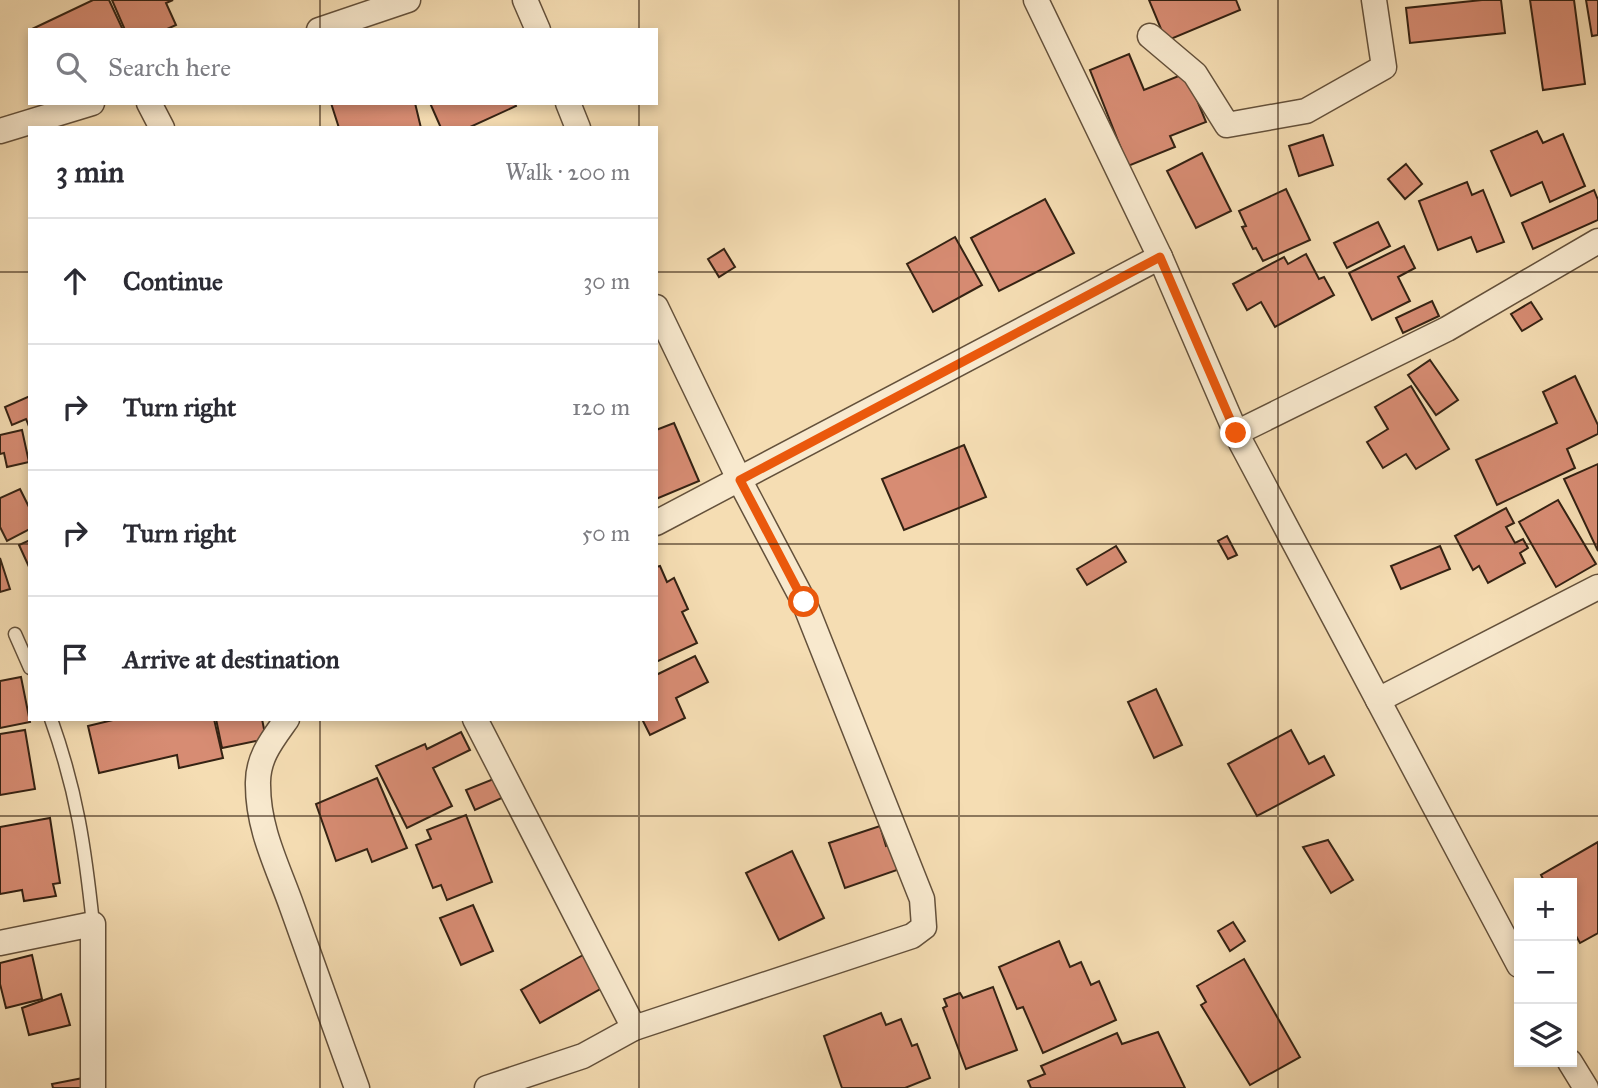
<!DOCTYPE html>
<meta charset="utf-8">
<style>
:root{--surface:#fff;--page:#f2f2f3;--text:#2b2b33;--muted:#7c7c81;--line:#e1e1e2}
body{margin:0;font-family:"IM FELL Great Primer",serif;background:var(--page);color:var(--text)}
.controls{position:absolute;right:21px;bottom:21px;display:grid;overflow:hidden;border-radius:0px;box-shadow:0 4px 10px #0003}
.controls button{width:63px;height:63px;display:grid;place-items:center;padding:0;border:0;border-bottom:2px solid var(--line);background:var(--surface);color:var(--text);font:35px sans-serif}
.stop{position:absolute;width:21px;height:21px;margin:-16px;border:5px solid #ea580c;border-radius:50%;background:#fff}
.stop.end{background:#ea580c;border-color:#fff;box-shadow:0 2px 7px #0008}
.list{margin:0;padding:0;list-style:none}
h2{display:flex;justify-content:space-between;align-items:center;height:91px;margin:0;padding:0 28px;font-size:30px}
h2 small{font-size:23px;font-weight:400;color:var(--muted)}
.list li{display:grid;grid-template-columns:46px 1fr auto;gap:21px;align-items:center;box-sizing:border-box;height:126px;padding:0 28px;border-top:2px solid var(--line)}
.list b{display:block;font-size:26px;white-space:nowrap}
.list em{font-size:23px;font-style:normal;color:var(--muted)}
.icon{flex:none;width:38px;height:38px;fill:none;stroke:currentColor;stroke-width:2;stroke-linecap:round;stroke-linejoin:round}
.map{position:relative;flex:none;width:1598px;height:1088px;overflow:hidden}
.search{position:absolute;background:var(--surface);box-shadow:0 4px 10px #0003;left:28px;top:28px;width:630px;height:77px;display:flex;align-items:center;gap:18px;box-sizing:border-box;padding:0 24px;border-radius:0px;color:var(--muted);font-size:26px}
.panel{position:absolute;background:var(--surface);box-shadow:0 4px 10px #0003;left:28px;top:126px;width:630px;height:595px;border-radius:0px}
.map>svg:first-child{display:block}
.building{fill:#d78c73;stroke:#342213;stroke-width:2}
.lines{fill:none;stroke-linecap:round;stroke-linejoin:round}
.lane-casing{stroke:#64513b;stroke-width:15}
.street-casing{stroke:#64513b;stroke-width:27}
.lane{stroke:#f8e9ce;stroke-width:12}
.street{stroke:#f8e9ce;stroke-width:24}
.route{stroke:#ea580c;stroke-width:9}
.grid{fill:none;stroke:#342213;stroke-width:2;stroke-opacity:0.55}
</style>
<div class="map">
<svg width="1598" height="1088" viewBox="0 0 1598 1088">
<rect width="100%" height="100%" fill="#f5ddb3"/>
<filter id="stains"><feTurbulence type="fractalNoise" baseFrequency=".00286" numOctaves="4"/><feColorMatrix values="0 0 0 0 .2 0 0 0 0 .09 0 0 0 0 .02 0 0 0 .5 -.17"/></filter>
<radialGradient id="worn" r=".72"><stop offset=".6" stop-color="#630" stop-opacity="0"/><stop offset="1" stop-color="#630" stop-opacity=".3"/></radialGradient>
<!-- building -->
<g class="building">
<polygon points="93,0 109,0 123,30 30,30"/>
<polygon points="112,0 173,0 166,3 176,25 165,30 125,30"/>
<polygon points="1149,0 1236,0 1240,10 1166,41"/>
<polygon points="1482,0 1501,0 1505,33 1410,43 1406,8"/>
<polygon points="1530,0 1574,0 1585,84 1543,90"/>
<polygon points="1586,0 1598,0 1598,35 1592,36"/>
<polygon points="1129,54 1144,90 1186,73 1206,122 1170,136 1175,147 1128,166 1090,70"/>
<polygon points="331,103 415,103 421,128 339,128"/>
<polygon points="430,103 515,103 516,106 468,128 441,128"/>
<polygon points="1537,131 1543,143 1563,134 1585,186 1550,202 1542,182 1511,196 1491,151"/>
<polygon points="1323,135 1333,165 1299,176 1289,146"/>
<polygon points="1202,153 1231,211 1196,228 1167,171"/>
<polygon points="1406,164 1422,184 1405,199 1388,179"/>
<polygon points="1467,182 1472,195 1483,190 1504,242 1477,252 1471,237 1438,250 1419,201"/>
<polygon points="1286,189 1310,240 1263,261 1256,248 1253,249 1242,227 1246,226 1239,211"/>
<polygon points="1594,190 1598,200 1598,220 1533,249 1522,223"/>
<polygon points="1045,199 1074,253 999,291 971,238"/>
<polygon points="1378,222 1390,246 1347,268 1334,243"/>
<polygon points="955,237 982,285 933,312 907,264"/>
<polygon points="1404,246 1415,268 1398,277 1410,301 1372,320 1349,273"/>
<polygon points="724,249 735,267 719,277 708,259"/>
<polygon points="1306,254 1319,279 1324,277 1334,295 1275,327 1261,302 1247,310 1233,284 1284,257 1288,264"/>
<polygon points="1432,301 1439,316 1403,333 1396,318"/>
<polygon points="1531,302 1542,319 1522,331 1511,314"/>
<polygon points="1430,360 1458,400 1436,415 1408,375"/>
<polygon points="1575,376 1598,425 1598,434 1567,449 1575,468 1497,505 1476,460 1557,423 1543,392"/>
<polygon points="1411,386 1449,449 1416,469 1406,454 1383,468 1367,442 1388,429 1375,407"/>
<polygon points="30,396 30,429 26,419 12,425 5,407"/>
<polygon points="674,423 699,481 656,499 656,430"/>
<polygon points="22,430 29,462 7,467 4,453 0,454 0,435"/>
<polygon points="964,445 986,497 904,530 882,479"/>
<polygon points="1598,464 1598,551 1564,479"/>
<polygon points="20,489 30,509 30,529 7,541 0,527 0,498"/>
<polygon points="1558,500 1596,564 1556,587 1519,522"/>
<polygon points="1506,508 1514,523 1506,527 1515,543 1523,539 1528,548 1520,553 1525,563 1488,583 1479,566 1473,570 1455,536"/>
<polygon points="1227,536 1237,555 1228,559 1218,541"/>
<polygon points="30,540 30,569 19,545"/>
<polygon points="1116,546 1126,562 1087,585 1077,569"/>
<polygon points="1440,546 1450,569 1401,589 1391,566"/>
<polygon points="0,558 10,589 0,592"/>
<polygon points="660,566 667,582 674,578 688,609 682,612 697,643 656,662 656,567"/>
<polygon points="695,656 708,682 676,698 685,718 650,735 642,719 656,719 656,675"/>
<polygon points="21,677 30,722 0,728 0,681"/>
<polygon points="1156,689 1182,745 1154,758 1128,702"/>
<polygon points="117,719 214,719 223,758 179,768 177,755 99,773 88,726"/>
<polygon points="216,719 262,719 266,739 222,748"/>
<polygon points="25,730 35,789 0,795 0,734"/>
<polygon points="1291,730 1309,764 1324,756 1334,775 1257,816 1228,764"/>
<polygon points="461,732 470,750 433,768 452,806 407,828 376,766 425,744 427,749"/>
<polygon points="377,778 407,848 372,862 367,849 336,861 316,804"/>
<polygon points="496,778 504,797 475,810 466,790"/>
<polygon points="466,815 492,882 447,900 441,885 433,888 416,845 431,839 427,830"/>
<polygon points="50,818 60,883 53,884 56,896 24,901 22,890 0,894 0,827"/>
<polygon points="880,826 886,846 891,844 900,869 845,888 829,843"/>
<polygon points="1328,840 1353,880 1331,893 1303,847"/>
<polygon points="1598,842 1598,933 1580,943 1572,929 1572,883 1545,883 1541,875"/>
<polygon points="792,851 824,918 779,940 746,873"/>
<polygon points="473,905 493,951 461,965 440,918"/>
<polygon points="1233,922 1245,941 1230,951 1218,931"/>
<polygon points="1059,941 1070,967 1081,962 1091,985 1099,981 1116,1020 1043,1053 1023,1007 1017,1009 999,967"/>
<polygon points="32,955 42,999 6,1008 0,984 0,963"/>
<polygon points="583,955 602,988 540,1023 521,990"/>
<polygon points="1244,959 1300,1057 1250,1085 1201,1005 1206,1002 1197,986"/>
<polygon points="993,987 1017,1050 966,1069 943,1008 947,1006 944,999 960,993 963,998"/>
<polygon points="61,994 70,1025 29,1035 22,1008"/>
<polygon points="881,1013 886,1025 901,1019 912,1046 917,1044 930,1078 905,1088 842,1088 824,1036"/>
<polygon points="1158,1032 1185,1088 1031,1088 1028,1081 1045,1074 1041,1066 1117,1033 1122,1044"/>
<polygon points="83,1078 85,1088 53,1088 52,1084"/>
</g>
<g class="lines">
<!-- lane casing -->
<g class="lane-casing">
<g id="lane">
<polyline points="15,634 30,668"/>
<path d="M51,719C77,792 85,848 93,924"/>
</g>
</g>
<!-- street casing -->
<g class="street-casing">
<g id="street">
<polyline points="525,0 538,30"/>
<polyline points="1036,0 1160,257 1236,433 1519,965"/>
<polyline points="319,30 408,0"/>
<polyline points="1150,36 1195,74 1227,125 1306,111 1384,67 1374,0"/>
<polyline points="149,103 162,128"/>
<polyline points="568,103 578,128"/>
<polyline points="0,131 92,103"/>
<polyline points="1236,433 1447,329 1598,241"/>
<polyline points="656,523 1160,257"/>
<polyline points="1378,700 1598,587"/>
<path d="M287,719C272,740 257,758 258,785C258,830 278,867 292,907C314,968 335,1028 357,1088"/>
<polyline points="475,719 634,1028"/>
<polyline points="0,943 93,924 93,1088"/>
<polyline points="1570,1062 1586,1088"/>
<polyline points="487,1088 583,1056 634,1028 912,936 924,927 922,899 804,602 739,479 656,307"/>
</g>
</g>
<!-- lane -->
<use href="#lane" class="lane"/>
<!-- street -->
<use href="#street" class="street"/>
</g>
<g class="lines">
<!-- route -->
<polyline class="route" points="804,602 740,480 1160,257 1236,433"/>
</g>
<!-- grid -->
<path class="grid" d="M320,0V30M639,0V30M959,0V1088M1278,0V1088M320,103V128M639,103V128M0,272H30M656,272H1598M0,544H30M656,544H1598M320,719V1088M639,719V1088M0,816H1598"/>
<rect width="100%" height="100%" filter="url(#stains)"/>
<rect width="100%" height="100%" fill="url(#worn)"/>
</svg>
<div class="controls">
<button>+</button>
<button>−</button>
<button><svg class="icon" aria-label="layers" viewBox="0 0 24 24"><path d="M12 4l9 5-9 5-9-5zM3 14l9 5 9-5"/></svg></button>
</div>
<div class="stop" style="left:804px;top:602px"></div>
<div class="stop end" style="left:1236px;top:433px"></div>
<div class="search"><svg class="icon" aria-label="search" viewBox="0 0 24 24"><circle cx="10" cy="10" r="6"/><path d="M15 15l6 6"/></svg>Search here</div>
<section class="panel">
<h2>3 min<small>Walk · 200 m</small></h2>
<ul class="list">
<li><svg class="icon" aria-label="ahead" viewBox="0 0 24 24"><path d="M12 20V5M6 11l6-6 6 6"/></svg><div><b>Continue</b></div><em>30 m</em></li>
<li><svg class="icon" aria-label="right" viewBox="0 0 24 24"><path d="M7 20v-9h11M14 6l5 5-5 5"/></svg><div><b>Turn right</b></div><em>120 m</em></li>
<li><svg class="icon" aria-label="right" viewBox="0 0 24 24"><path d="M7 20v-9h11M14 6l5 5-5 5"/></svg><div><b>Turn right</b></div><em>50 m</em></li>
<li><svg class="icon" aria-label="arrive" viewBox="0 0 24 24"><path d="M6 21V4h12l-3 4 3 4H6"/></svg><div><b>Arrive at destination</b></div></li>
</ul>
</section>
</div>
